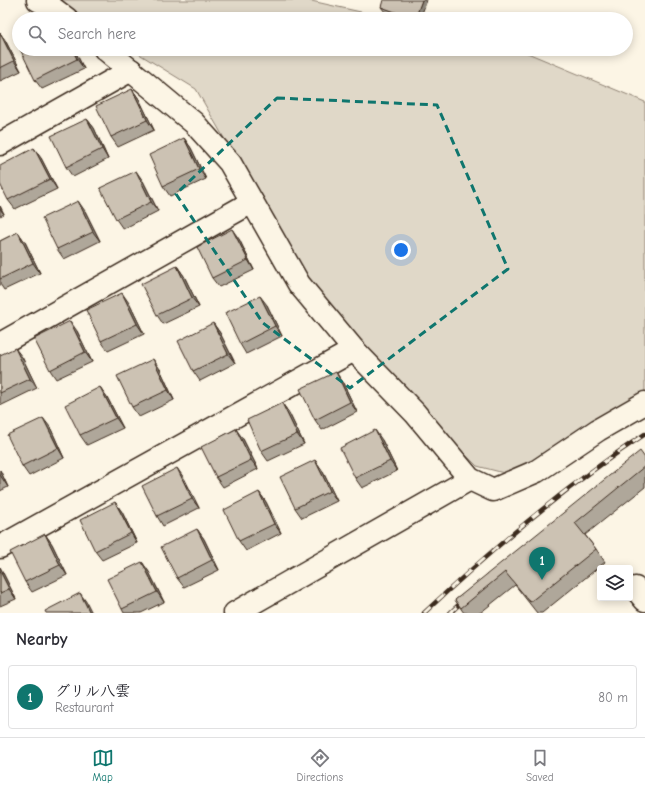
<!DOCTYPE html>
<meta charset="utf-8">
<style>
:root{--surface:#fff;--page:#f2f2f3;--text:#2b2b33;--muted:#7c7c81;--line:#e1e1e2;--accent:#0f766e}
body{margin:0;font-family:"Comic Neue","Klee One",sans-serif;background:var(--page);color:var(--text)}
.controls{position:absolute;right:12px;bottom:12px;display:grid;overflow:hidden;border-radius:4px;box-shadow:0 2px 10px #0003}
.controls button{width:36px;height:36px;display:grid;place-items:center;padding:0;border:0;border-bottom:1px solid var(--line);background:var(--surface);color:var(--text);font:20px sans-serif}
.you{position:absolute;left:401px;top:250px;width:14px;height:14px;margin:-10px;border:3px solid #fff;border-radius:50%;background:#1a73e8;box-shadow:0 0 0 6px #1a73e833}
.badge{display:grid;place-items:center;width:26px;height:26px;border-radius:50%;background:var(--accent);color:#fff;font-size:13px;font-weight:700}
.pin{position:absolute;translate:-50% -33px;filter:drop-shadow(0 1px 2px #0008)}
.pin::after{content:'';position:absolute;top:21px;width:14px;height:12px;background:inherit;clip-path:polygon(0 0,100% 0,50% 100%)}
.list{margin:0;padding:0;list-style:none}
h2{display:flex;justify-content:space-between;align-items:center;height:52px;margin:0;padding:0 16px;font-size:17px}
h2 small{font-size:13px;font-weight:400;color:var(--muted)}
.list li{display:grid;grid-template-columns:26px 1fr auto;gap:12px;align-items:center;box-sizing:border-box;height:64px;margin:0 8px 8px;padding:0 8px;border:1px solid var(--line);border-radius:4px}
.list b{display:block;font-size:15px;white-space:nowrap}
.list p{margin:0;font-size:13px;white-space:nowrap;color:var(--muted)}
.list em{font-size:13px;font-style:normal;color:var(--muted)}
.icon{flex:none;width:22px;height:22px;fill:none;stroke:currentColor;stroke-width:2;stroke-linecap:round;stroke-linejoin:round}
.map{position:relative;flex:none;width:645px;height:613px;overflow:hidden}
.search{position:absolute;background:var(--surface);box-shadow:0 2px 10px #0003;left:12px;right:12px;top:12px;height:44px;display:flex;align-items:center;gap:10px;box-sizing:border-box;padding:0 14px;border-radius:22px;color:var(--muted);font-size:15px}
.sheet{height:124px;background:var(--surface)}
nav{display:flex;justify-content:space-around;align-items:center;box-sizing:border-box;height:56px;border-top:1px solid var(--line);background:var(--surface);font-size:11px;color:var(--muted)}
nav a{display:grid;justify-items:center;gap:2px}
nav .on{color:var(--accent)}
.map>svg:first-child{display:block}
.green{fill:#e0d8c8;stroke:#8e8173}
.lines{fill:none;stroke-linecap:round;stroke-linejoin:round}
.street-casing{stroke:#3b2a1e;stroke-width:25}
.street{stroke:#fcf5e5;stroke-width:22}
.rail-casing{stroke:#3b2a1e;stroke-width:4.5}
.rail{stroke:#fcf5e5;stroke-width:3;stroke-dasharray:9;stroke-linecap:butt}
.wall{fill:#afa79a;stroke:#3b2a1e}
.shaded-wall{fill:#8f887d;stroke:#3b2a1e}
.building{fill:#ccc2b3;stroke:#3b2a1e}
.marked{fill:none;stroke:#0f766e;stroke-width:3;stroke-dasharray:8 5;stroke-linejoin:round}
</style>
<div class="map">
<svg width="645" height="613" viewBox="0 0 645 613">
<rect width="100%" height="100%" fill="#fcf5e5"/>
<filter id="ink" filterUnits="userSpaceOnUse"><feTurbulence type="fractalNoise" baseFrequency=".025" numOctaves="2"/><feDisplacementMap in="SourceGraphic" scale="8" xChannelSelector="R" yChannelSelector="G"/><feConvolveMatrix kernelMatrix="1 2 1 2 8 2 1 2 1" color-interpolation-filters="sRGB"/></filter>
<g filter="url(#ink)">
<!-- green -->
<g class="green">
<polygon points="52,0 307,0 392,19 83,19"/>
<polygon points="131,49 518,49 645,102 645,399 508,474 477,466 326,317 196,89"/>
</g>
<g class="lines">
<!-- street casing -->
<g class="street-casing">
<g id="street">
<polyline points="38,0 51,7 67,19"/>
<polyline points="105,49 194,123 230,163 299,284 354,350 415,413 470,479 493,490 537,471 598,430 645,403"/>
<polyline points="0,144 131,70"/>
<polyline points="0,344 252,202"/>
<polyline points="0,547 354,350"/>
<polyline points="635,588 645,600"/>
<polyline points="235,613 470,479"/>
</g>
</g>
<!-- street -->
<use href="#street" class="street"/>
<!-- rail casing -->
<g class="rail-casing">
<g id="rail">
<path d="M424,613C493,548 566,486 645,434"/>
<polyline points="450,613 466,598"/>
</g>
</g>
<!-- rail -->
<use href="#rail" class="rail"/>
</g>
<!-- wall -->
<g class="wall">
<polygon points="381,7 420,19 404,19 385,12"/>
<polygon points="0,33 5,40 21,71 0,81"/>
<polygon points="74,49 84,69 42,89 35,80"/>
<polygon points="132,89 139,99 154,130 118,147 111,137"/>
<polygon points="87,119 94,128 108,159 73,177 66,167"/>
<polygon points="184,138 191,148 206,179 170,196 163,186"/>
<polygon points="41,158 57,189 15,209 8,200"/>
<polygon points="143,181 158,211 123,229 116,219"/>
<polygon points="0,206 4,214 0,216"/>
<polygon points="85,211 100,241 64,259 57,249"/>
<polygon points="18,232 25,242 40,273 4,290 0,284 0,241"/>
<polygon points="239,239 254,270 219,287 212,278"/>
<polygon points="177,266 184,276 199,307 163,324 157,315"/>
<polygon points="129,303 144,334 108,351 101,341"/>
<polygon points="267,305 282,336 246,354 240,344"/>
<polygon points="213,323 220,333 235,363 200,381 193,371"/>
<polygon points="77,331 92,362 56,379 50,370"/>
<polygon points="0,355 22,357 37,388 2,405 0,403"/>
<polygon points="160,369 174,400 139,417 132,407"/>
<polygon points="342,381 357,412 322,430 315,420"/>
<polygon points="100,387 107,397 123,428 87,445 80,435"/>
<polygon points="282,403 289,413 304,444 268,461 261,451"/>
<polygon points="50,427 64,458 29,476 22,466"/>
<polygon points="243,439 258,469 223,487 216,477"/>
<polygon points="382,440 397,471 362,488 355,478"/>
<polygon points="645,458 645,487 585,535 596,549 605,562 542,613 537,613 515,585 480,613 464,613 455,600"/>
<polygon points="315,460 322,470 337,501 302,518 295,508"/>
<polygon points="0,470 8,487 0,491"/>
<polygon points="184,478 199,508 163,526 157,516"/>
<polygon points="259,492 266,502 281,533 246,551 239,541"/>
<polygon points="115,502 122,512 137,543 102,560 95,551"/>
<polygon points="197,529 204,539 219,570 184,587 177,578"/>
<polygon points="45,534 52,544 67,575 32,592 25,582"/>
<polygon points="142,562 149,572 164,602 141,613 124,613 122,609"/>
<polygon points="0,567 16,599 0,606"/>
</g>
<!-- shaded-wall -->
<g class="shaded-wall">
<polygon points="422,0 427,0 420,19 415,19"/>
<polygon points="0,33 5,40 21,71 14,61"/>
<polygon points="72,49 74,49 84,69 77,59"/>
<polygon points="132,89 139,99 154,130 147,120"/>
<polygon points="87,119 94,128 108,159 102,149"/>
<polygon points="184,138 191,148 206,179 199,169"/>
<polygon points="34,148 41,158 57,189 50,179"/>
<polygon points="136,171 143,181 158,211 151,202"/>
<polygon points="78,201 85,211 100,241 93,232"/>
<polygon points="0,206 4,214 0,209"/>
<polygon points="232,229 239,239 254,270 248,260"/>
<polygon points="18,232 25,242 40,273 33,263"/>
<polygon points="177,266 184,276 199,307 192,298"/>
<polygon points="122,293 129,303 144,334 137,324"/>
<polygon points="260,296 267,305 282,336 275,326"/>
<polygon points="70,321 77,331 92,362 85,352"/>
<polygon points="213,323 220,333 235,363 228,354"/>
<polygon points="15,348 22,357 37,388 30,379"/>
<polygon points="153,359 160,369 174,400 168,390"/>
<polygon points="336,372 342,381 357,412 350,402"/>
<polygon points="100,387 107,397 123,428 116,418"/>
<polygon points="282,403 289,413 304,444 297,434"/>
<polygon points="43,418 50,427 64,458 58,448"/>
<polygon points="236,429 243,439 258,469 251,460"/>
<polygon points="375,430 382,440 397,471 390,461"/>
<polygon points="315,460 322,470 337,501 330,491"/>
<polygon points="177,468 184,478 199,508 192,499"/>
<polygon points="0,470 8,487 0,475"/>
<polygon points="259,492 266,502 281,533 274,524"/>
<polygon points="115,502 122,512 137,543 131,533"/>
<polygon points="197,529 204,539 219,570 212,560"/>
<polygon points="45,534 52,544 67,575 60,565"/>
<polygon points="142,562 149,572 164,602 157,592"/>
<polygon points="0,567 16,599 9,589 0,571"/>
<polygon points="80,593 87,603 92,613 90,613"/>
</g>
<!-- building -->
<g class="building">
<polygon points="383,0 422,0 415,19 381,7"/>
<polygon points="0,33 14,61 0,68"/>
<polygon points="20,49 72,49 77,59 35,80"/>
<polygon points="132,89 147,120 111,137 96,106"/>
<polygon points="87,119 102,149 66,167 51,136"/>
<polygon points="184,138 199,169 163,186 149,155"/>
<polygon points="34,148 50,179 8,200 0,184 0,166"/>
<polygon points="136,171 151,202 116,219 100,188"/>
<polygon points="78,201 93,232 57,249 42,218"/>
<polygon points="232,229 248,260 212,278 197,247"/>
<polygon points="18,232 33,263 0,279 0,241"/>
<polygon points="177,266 192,298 157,315 141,284"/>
<polygon points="122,293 137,324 101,341 86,310"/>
<polygon points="260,296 275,326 240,344 225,313"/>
<polygon points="70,321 85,352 50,370 34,339"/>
<polygon points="213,323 228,354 193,371 178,341"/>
<polygon points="15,348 30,379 0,393 0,355"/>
<polygon points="153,359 168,390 132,407 117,376"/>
<polygon points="336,372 350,402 315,420 300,389"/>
<polygon points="100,387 116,418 80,435 65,405"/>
<polygon points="282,403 297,434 261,451 247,420"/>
<polygon points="43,418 58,448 22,466 7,435"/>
<polygon points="236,429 251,460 216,477 201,447"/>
<polygon points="375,430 390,461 355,478 340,448"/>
<polygon points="640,451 645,458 645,466 575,523 596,549 530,602 505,572 461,608 455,600"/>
<polygon points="315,460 330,491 295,508 280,477"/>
<polygon points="177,468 192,499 157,516 142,486"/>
<polygon points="259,492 274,524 239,541 224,510"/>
<polygon points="115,502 131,533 95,551 80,520"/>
<polygon points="197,529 212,560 177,578 161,547"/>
<polygon points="45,534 60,565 25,582 10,552"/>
<polygon points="142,562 157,592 122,609 107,579"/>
<polygon points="0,571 9,589 0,593"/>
<polygon points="80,593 90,613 46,613 45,611"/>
</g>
</g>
<!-- marked area -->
<path class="marked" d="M277,98L437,105L508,269L350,388L263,323L176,194Z"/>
</svg>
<div class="controls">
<button><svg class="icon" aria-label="layers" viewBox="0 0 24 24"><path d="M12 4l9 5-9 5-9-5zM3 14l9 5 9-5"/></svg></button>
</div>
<div class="you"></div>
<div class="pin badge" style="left:542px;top:580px">1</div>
<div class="search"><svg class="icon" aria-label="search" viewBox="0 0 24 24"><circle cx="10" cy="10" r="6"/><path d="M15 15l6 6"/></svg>Search here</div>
</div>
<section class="sheet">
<h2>Nearby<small></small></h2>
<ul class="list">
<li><span class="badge">1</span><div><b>グリル八雲</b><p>Restaurant</p></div><em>80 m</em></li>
</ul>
</section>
<nav>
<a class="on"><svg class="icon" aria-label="map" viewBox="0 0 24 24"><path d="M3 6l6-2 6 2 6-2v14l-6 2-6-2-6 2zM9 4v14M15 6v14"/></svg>Map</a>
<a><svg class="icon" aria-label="directions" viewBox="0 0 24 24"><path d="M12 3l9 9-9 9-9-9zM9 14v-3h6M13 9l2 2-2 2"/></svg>Directions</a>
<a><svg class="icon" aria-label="saved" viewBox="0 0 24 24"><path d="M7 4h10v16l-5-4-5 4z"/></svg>Saved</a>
</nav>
